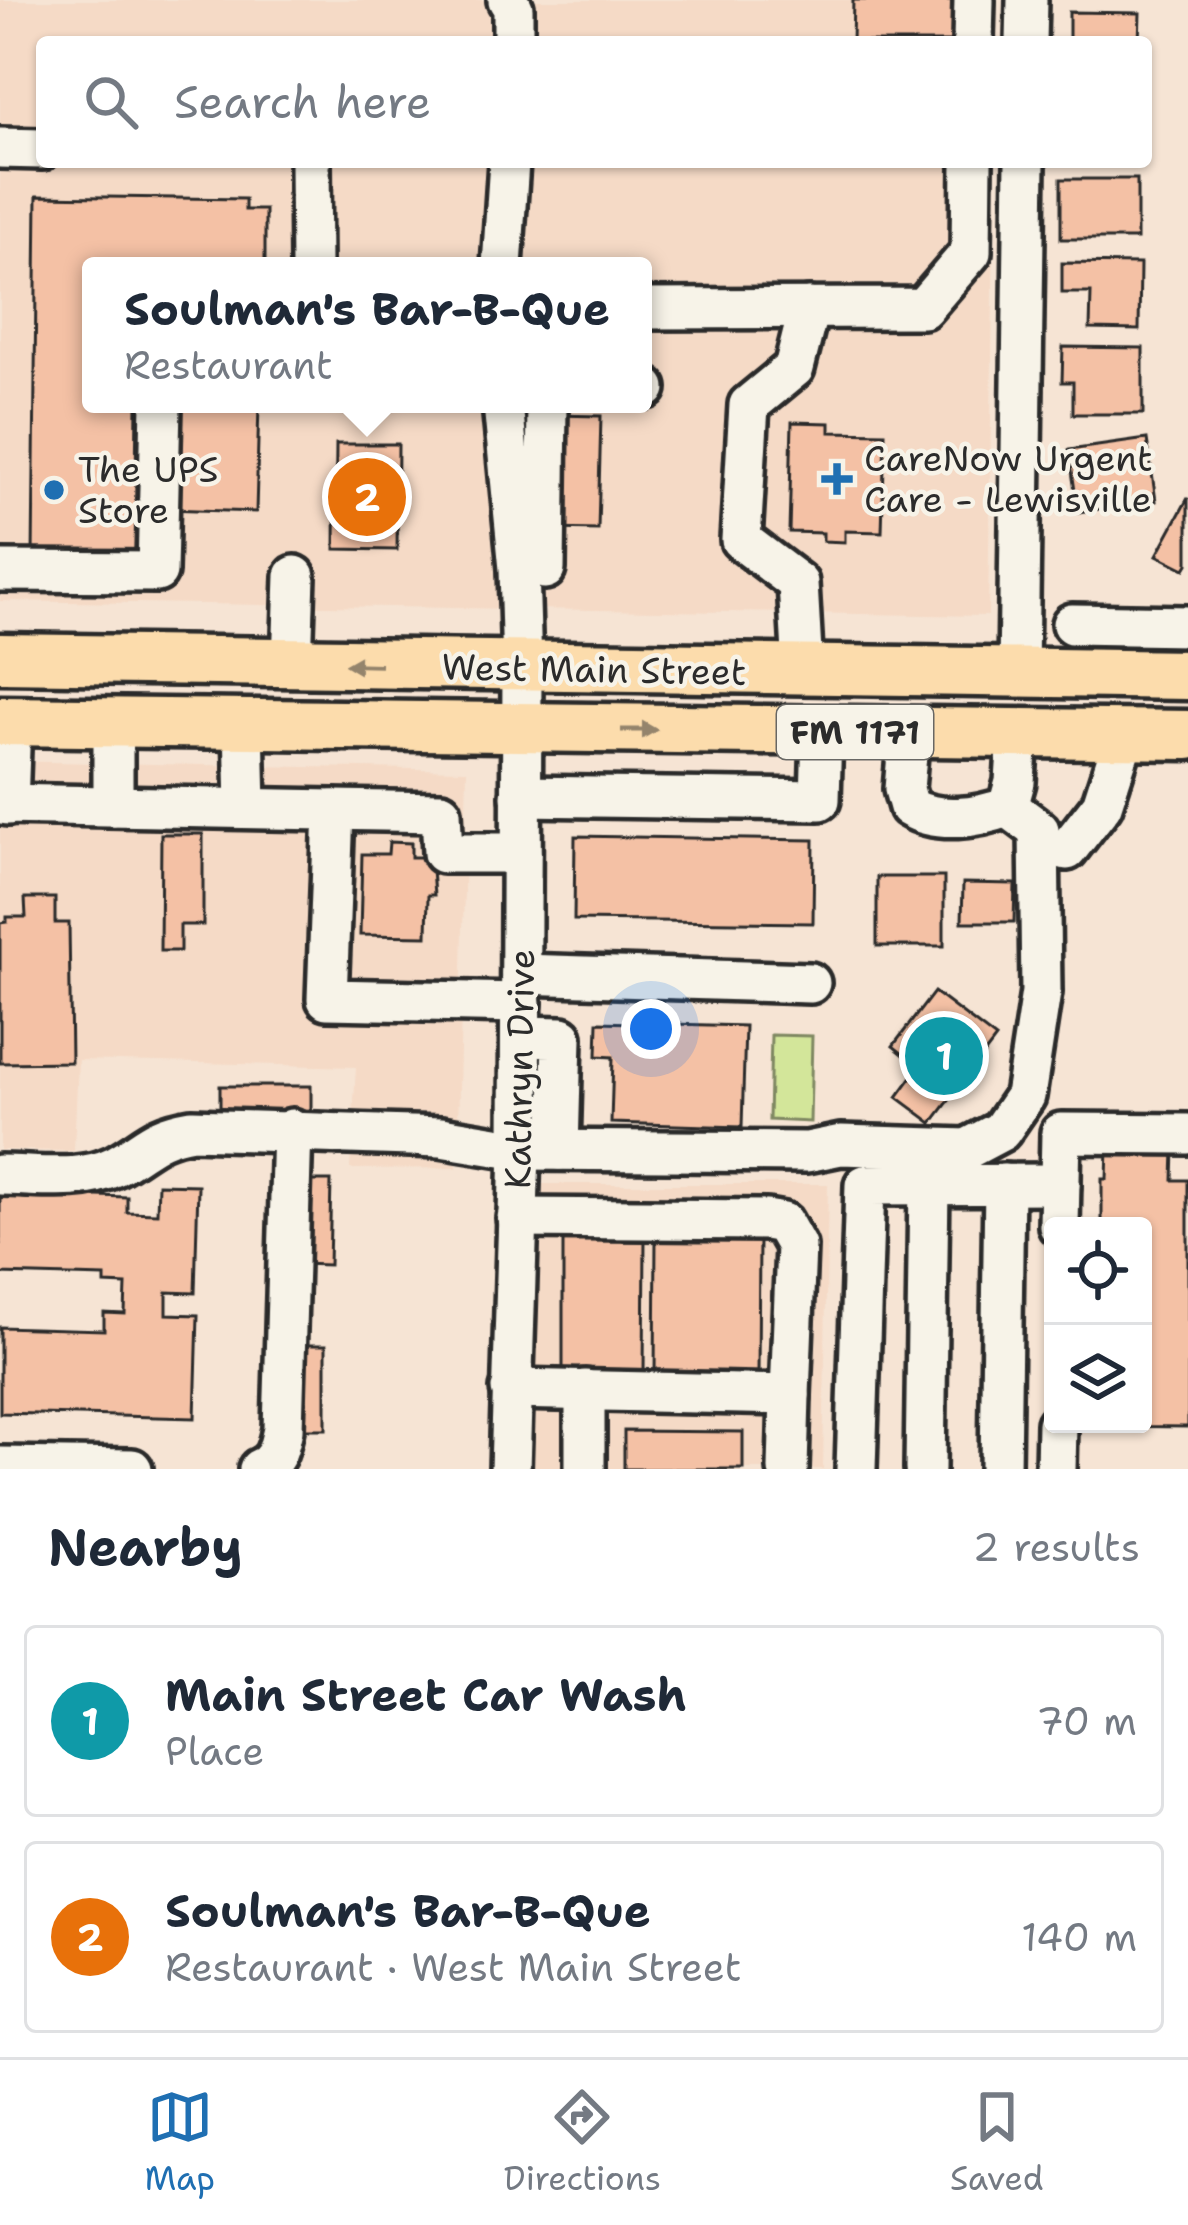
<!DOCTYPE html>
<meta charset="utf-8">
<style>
:root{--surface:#fff;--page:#f2f2f3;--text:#1f2937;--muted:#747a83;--line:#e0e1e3;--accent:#1f6fb2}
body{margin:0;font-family:"Shantell Sans",sans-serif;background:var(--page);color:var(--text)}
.controls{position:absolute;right:36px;bottom:36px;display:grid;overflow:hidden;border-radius:12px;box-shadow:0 3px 9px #0004}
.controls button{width:108px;height:108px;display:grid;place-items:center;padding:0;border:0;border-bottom:3px solid var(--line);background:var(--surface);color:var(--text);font:60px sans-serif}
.you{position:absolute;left:651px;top:1029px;width:42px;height:42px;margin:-30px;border:9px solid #fff;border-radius:50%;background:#1a73e8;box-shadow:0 0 0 18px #1a73e833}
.badge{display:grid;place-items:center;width:78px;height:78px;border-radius:50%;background:var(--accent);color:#fff;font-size:39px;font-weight:700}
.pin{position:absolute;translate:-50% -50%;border:6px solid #fff;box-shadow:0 3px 12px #0006}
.popup{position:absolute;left:82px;top:257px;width:570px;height:156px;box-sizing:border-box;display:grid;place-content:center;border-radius:12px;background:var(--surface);filter:drop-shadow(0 3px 9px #0005);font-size:39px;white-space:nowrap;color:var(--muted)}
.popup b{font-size:45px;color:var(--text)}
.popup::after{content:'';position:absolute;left:50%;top:100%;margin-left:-24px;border:24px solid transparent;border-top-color:var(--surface)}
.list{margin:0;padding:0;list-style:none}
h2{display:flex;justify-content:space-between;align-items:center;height:156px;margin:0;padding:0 48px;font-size:51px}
h2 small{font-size:39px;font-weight:400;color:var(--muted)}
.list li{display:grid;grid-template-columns:78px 1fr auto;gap:36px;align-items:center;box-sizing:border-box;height:192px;margin:0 24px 24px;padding:0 24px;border:3px solid var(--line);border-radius:12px}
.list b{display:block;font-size:45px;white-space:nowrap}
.list p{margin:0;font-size:39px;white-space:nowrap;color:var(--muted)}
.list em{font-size:39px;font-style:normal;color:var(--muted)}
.icon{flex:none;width:66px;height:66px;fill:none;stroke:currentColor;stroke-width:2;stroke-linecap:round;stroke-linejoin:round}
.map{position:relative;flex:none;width:1188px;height:1469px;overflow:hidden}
.search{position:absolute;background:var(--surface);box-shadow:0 3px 9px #0004;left:36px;right:36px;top:36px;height:132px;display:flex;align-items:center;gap:30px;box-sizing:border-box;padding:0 42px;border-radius:12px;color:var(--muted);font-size:45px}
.sheet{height:588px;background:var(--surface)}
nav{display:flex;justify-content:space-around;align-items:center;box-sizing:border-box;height:168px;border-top:3px solid var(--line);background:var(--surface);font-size:33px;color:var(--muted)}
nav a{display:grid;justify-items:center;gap:6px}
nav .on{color:var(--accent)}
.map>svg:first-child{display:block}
.built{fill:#f5dac6;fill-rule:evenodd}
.green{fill:#d3e69a;stroke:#7f8862;stroke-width:3}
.building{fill:#f4c1a5;stroke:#2b2b2b;stroke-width:3}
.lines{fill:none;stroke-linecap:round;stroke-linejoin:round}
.minor-casing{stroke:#2b2b2b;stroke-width:48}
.major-casing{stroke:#2b2b2b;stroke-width:57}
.minor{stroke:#f7f3e8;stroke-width:39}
.major{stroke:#fcdcac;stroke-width:48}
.oneway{fill:#94846c}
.poi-dot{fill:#1f6fb2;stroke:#f7f3e8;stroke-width:4.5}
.labels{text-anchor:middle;stroke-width:9;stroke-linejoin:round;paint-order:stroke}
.shield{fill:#f7f3e8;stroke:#686764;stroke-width:3}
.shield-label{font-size:33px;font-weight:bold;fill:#2b2b2b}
.poi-label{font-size:36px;fill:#2b2b2b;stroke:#f7f3e8;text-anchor:start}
.street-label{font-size:36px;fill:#2b2b2b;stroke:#f7f3e8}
</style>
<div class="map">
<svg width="1188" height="1469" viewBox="0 0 1188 1469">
<rect width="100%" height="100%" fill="#f6e4d4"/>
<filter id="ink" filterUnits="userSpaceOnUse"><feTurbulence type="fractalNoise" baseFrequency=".00833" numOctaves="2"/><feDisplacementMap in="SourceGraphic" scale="24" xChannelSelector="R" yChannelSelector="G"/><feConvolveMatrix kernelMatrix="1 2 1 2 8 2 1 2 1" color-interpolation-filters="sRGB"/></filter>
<g filter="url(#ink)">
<!-- built -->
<g class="built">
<path d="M0,0H998L997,42H42V162H995L988,616L0,601ZM91,266H643V404H91Z"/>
<polygon points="0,761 467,770 457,1168 350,1169 356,1067 78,1060 74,1151 0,1150"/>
<polygon points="527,1184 828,1184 823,1469 522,1469"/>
</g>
<!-- green -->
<polygon class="green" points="771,1035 812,1036 810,1122 769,1120"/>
<!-- building -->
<g class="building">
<polygon points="853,0 956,0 956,42 852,42"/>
<polygon points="1069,12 1140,13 1139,42 1069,42"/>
<rect x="1061" y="179" width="76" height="60"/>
<polygon points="37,196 245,199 245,210 265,210 265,266 91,266 91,404 137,404 135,558 33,557"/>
<polygon points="1062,263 1140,264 1139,330 1090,329 1091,293 1062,293"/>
<polygon points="1063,347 1143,348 1143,414 1073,414 1073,382 1062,382"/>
<polygon points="170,404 259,404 256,512 167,509"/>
<polygon points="554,415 601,416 598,530 551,529"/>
<polygon points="792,422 830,423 830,432 885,433 882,532 845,531 845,542 823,541 823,533 789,532"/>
<polygon points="1147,439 1156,501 1078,512 1069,450"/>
<polygon points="336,444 398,444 397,550 335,549"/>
<polygon points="1188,498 1188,564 1185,569 1157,555"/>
<polygon points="161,834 203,834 203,925 180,925 180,951 160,951"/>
<polygon points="575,836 814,840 813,923 574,920"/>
<polygon points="389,842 411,843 411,857 431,857 434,895 428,895 427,936 360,935 362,854 388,854"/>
<rect x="877" y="877" width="67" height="69"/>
<polygon points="963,883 1015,884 1014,922 962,922"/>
<polygon points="25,898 55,898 55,923 69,923 71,1062 0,1063 0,923 7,922 7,917 26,917"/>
<polygon points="934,992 996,1039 932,1123 897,1097 919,1067 893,1046"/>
<polygon points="598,1022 745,1026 742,1127 611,1123 613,1057 597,1056"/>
<rect x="220" y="1086" width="91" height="29"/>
<polygon points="1108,1148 1174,1149 1173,1180 1188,1180 1188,1427 1099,1426 1143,1424 1143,1226 1102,1226 1102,1179 1107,1179"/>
<polygon points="301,1181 331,1181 329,1265 299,1264"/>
<polygon points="158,1184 198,1185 195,1293 167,1292 167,1314 198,1315 195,1418 0,1413 0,1327 104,1330 104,1313 125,1314 126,1285 105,1284 105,1277 0,1274 0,1193 127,1197 127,1212 157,1213"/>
<polygon points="563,1237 645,1237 644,1375 563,1375"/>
<polygon points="656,1238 759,1238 758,1377 655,1377"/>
<polygon points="298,1345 326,1345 326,1429 297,1429"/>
<polygon points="624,1431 743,1432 743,1469 624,1469"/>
</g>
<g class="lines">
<!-- minor casing -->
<g class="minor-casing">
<g id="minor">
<polyline points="508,0 513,8 513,42"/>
<polyline points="973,42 974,0"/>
<polyline points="1026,42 1027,0"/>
<polyline points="0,148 42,149"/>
<polyline points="310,162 311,266"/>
<polyline points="502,266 509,162"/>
<polyline points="643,309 923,308 971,252 972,162"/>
<polyline points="643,388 646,388"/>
<polyline points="503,404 519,569 522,668 520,1150 510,1469"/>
<polyline points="545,569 547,404"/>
<polyline points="0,571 157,572 161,404"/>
<polyline points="1072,624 1188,626"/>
<polyline points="292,664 295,576"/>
<polyline points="803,671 798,583 741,540 749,405 794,368 809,308"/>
<polyline points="1018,674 1025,162"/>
<polyline points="113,723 113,806"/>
<polyline points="244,724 246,808"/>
<path d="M909,732L904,789L909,807C937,824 978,818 1008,807L1015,782L1018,733"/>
<polyline points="521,796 820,800 822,732"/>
<polyline points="0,804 441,812 443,853 521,853"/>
<polyline points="8,805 11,721"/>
<polyline points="334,810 327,999 521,1003"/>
<polyline points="1067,850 1102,805 1125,734"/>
<polyline points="521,974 810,983"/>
<polyline points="521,1036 562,1037 559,1150"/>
<path d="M0,1175C37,1175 81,1183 115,1166C148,1148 151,1136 192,1129L441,1137L520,1150L807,1152L841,1145L967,1149L1001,1131L1025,1096L1041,992L1039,830L1008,807"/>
<polyline points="1059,1226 1061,1133 1188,1134"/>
<polyline points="511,1389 790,1395 796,1246 783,1223 766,1220 517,1218"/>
<polyline points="0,1467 132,1469"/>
<path d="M259,1469C277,1462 279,1447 283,1429L292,1129"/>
<polyline points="585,1469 585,1390"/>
<polyline points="788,1469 790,1395"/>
<polyline points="856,1469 865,1185 1060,1184"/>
<polyline points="925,1469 929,1185"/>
<polyline points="1000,1469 1004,1184"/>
<polyline points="1056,1469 1057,1424"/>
</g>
</g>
<!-- major casing -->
<g class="major-casing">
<g id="major">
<polyline points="0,658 1188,675"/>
<polyline points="0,721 1188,735"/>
</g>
</g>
<!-- minor -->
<use href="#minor" class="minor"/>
<!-- major -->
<use href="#major" class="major"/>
</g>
<!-- one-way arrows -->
<defs><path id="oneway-solid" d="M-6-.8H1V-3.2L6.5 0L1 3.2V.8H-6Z" transform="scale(3)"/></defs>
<g class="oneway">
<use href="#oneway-solid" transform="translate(363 665) rotate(-179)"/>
<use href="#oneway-solid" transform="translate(639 730)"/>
</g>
</g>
<!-- markers -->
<g class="poi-dot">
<path d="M831 461h12v12h12v12h-12v12h-12v-12h-12v-12h12z"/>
<circle cx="54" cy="490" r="12"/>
</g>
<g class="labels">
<!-- shield labels -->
<rect class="shield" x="777" y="705" width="156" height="54" rx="9"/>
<g class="shield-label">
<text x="855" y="744">FM 1171</text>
</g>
<!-- poi labels -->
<g class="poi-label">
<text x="864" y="471">CareNow Urgent<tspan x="864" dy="41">Care - Lewisville</tspan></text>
<text x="78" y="482">The UPS<tspan x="78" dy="41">Store</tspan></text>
</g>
<!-- street labels -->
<g class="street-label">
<text transform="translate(594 669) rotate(1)" y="13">West Main Street</text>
<text transform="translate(519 1069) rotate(-89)" y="13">Kathryn Drive</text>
</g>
</g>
</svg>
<div class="controls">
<button><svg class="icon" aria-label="locate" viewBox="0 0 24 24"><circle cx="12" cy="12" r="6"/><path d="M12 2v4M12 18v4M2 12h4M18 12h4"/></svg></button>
<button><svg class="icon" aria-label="layers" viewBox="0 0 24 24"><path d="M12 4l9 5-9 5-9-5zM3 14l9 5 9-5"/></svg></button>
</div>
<div class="you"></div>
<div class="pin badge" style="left:944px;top:1056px;background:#0f9aa8">1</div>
<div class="pin badge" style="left:367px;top:497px;background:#e8710a">2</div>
<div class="popup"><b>Soulman's Bar-B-Que</b>Restaurant</div>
<div class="search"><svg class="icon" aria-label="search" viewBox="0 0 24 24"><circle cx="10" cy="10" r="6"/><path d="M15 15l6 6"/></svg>Search here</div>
</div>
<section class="sheet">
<h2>Nearby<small>2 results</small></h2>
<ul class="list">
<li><span class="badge" style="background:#0f9aa8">1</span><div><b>Main Street Car Wash</b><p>Place</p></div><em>70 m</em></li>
<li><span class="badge" style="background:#e8710a">2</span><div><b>Soulman's Bar-B-Que</b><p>Restaurant · West Main Street</p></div><em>140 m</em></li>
</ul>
</section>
<nav>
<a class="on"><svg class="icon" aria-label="map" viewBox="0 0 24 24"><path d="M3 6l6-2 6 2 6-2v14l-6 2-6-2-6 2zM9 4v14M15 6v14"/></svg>Map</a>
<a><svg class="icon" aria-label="directions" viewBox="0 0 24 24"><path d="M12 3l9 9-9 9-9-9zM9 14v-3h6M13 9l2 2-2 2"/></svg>Directions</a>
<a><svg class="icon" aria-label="saved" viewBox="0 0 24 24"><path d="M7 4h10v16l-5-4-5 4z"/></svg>Saved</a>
</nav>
